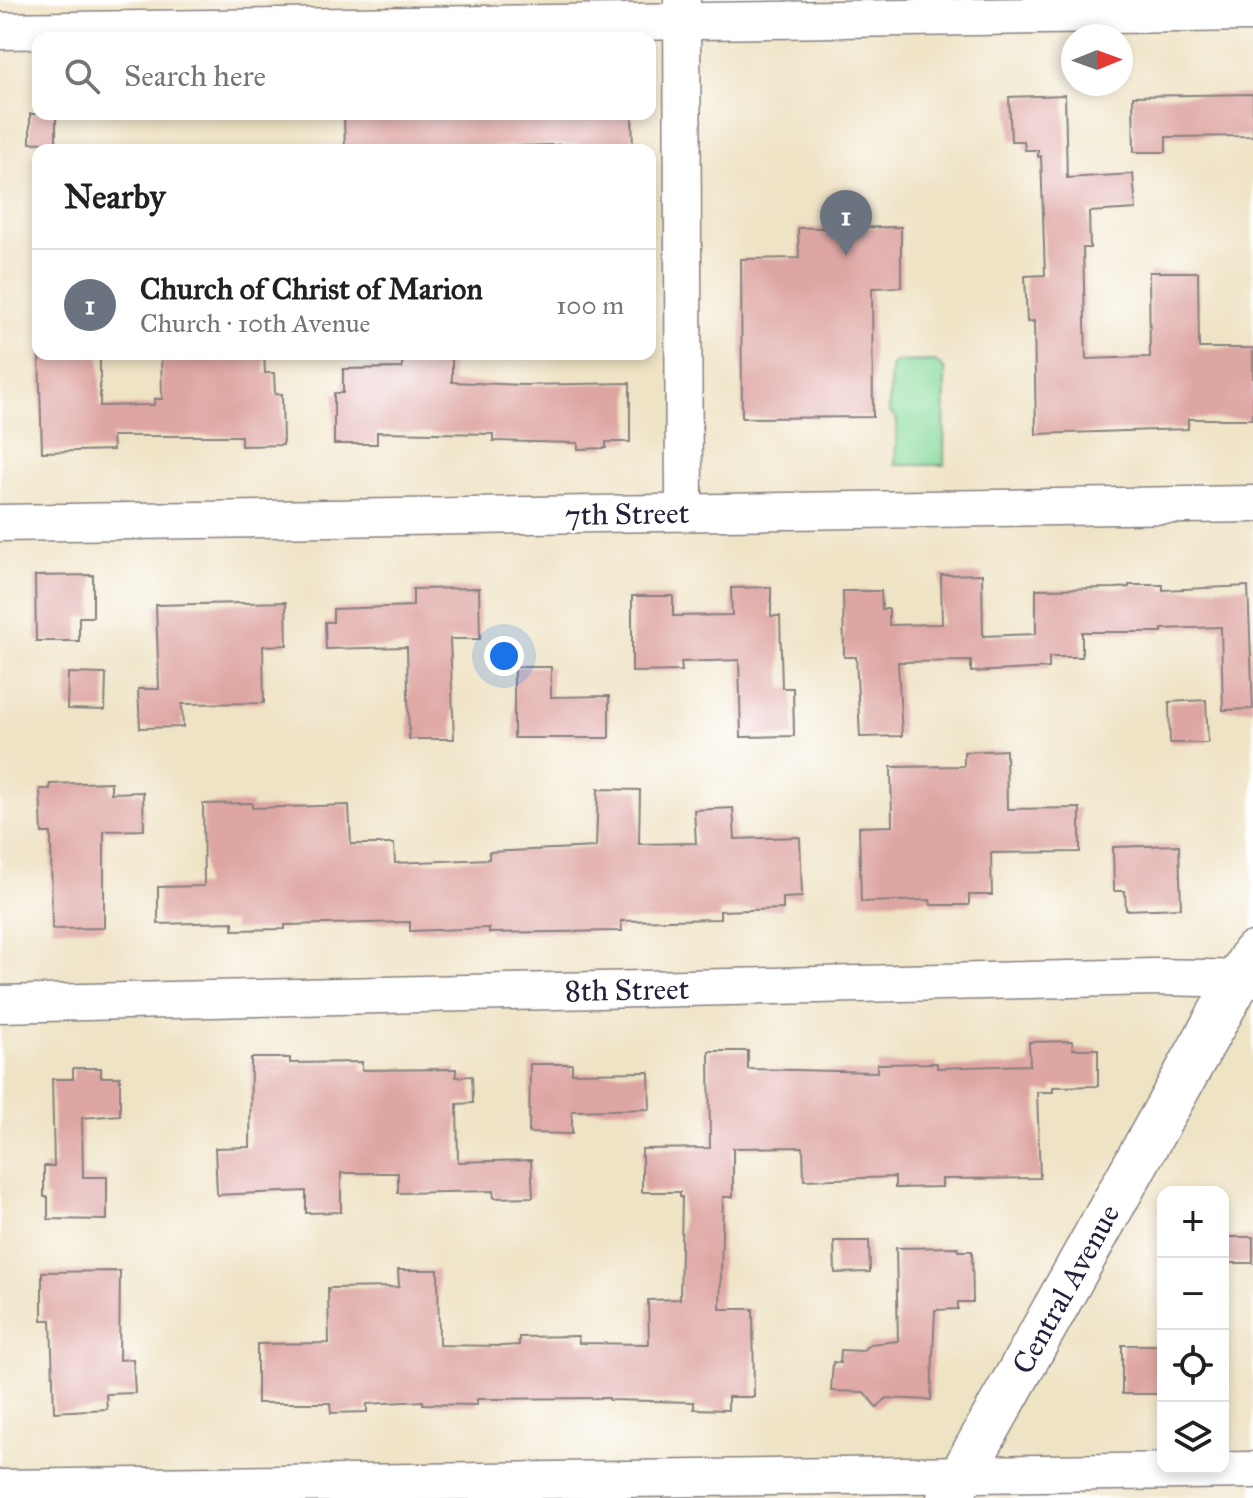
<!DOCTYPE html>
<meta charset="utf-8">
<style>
:root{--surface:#fff;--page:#f6f6f6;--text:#202124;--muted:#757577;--line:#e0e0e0;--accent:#0f766e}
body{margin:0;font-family:"IM FELL Great Primer",serif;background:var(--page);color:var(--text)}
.controls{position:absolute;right:24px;bottom:24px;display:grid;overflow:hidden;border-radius:16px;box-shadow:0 4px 12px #0003}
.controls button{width:72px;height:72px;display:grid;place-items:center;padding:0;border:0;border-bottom:2px solid var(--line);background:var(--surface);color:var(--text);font:40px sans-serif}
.compass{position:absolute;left:1061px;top:24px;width:72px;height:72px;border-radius:50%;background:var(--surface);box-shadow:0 4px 12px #0003;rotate:89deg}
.you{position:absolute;left:504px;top:656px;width:28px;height:28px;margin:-20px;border:6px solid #fff;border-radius:50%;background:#1a73e8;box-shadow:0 0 0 12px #1a73e833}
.badge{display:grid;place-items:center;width:52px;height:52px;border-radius:50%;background:var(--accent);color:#fff;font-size:26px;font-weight:700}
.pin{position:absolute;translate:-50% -66px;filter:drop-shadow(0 2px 4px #0008)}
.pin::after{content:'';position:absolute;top:42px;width:28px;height:24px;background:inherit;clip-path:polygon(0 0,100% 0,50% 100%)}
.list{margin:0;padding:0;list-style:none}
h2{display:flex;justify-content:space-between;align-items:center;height:104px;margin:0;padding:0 32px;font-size:34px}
h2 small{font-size:26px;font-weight:400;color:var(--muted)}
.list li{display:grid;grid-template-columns:52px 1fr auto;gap:24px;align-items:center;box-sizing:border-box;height:112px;padding:0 32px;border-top:2px solid var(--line)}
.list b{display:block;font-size:30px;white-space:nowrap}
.list p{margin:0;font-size:26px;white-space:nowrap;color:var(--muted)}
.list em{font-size:26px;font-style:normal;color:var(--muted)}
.icon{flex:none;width:44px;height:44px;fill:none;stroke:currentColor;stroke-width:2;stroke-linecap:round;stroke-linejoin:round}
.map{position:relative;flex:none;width:1253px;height:1498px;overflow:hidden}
.search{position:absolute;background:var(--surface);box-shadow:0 4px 12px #0003;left:32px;top:32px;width:624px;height:88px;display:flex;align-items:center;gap:20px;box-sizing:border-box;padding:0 28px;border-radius:16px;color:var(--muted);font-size:30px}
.panel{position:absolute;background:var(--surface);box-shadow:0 4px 12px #0003;left:32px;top:144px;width:624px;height:216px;border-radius:16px}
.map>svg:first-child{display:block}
.green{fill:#8adb9b;stroke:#567e6b;stroke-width:2}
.building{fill:#dea6a3}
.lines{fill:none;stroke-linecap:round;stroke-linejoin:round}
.street-casing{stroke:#888280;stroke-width:39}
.secondary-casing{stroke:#888280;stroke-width:47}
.street{stroke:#fff;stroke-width:36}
.secondary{stroke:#fff;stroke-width:44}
.labels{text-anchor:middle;stroke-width:6;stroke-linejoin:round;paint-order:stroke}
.street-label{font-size:30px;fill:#22223b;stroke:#fff}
</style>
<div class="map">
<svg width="1253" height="1498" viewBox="0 0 1253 1498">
<rect width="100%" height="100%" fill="#fff"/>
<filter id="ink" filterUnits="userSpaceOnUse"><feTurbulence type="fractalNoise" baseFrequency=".0125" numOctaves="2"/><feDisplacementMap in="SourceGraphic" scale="16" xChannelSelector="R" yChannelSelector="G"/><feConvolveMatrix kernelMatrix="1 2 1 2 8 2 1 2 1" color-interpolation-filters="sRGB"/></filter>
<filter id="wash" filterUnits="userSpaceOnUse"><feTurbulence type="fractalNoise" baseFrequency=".006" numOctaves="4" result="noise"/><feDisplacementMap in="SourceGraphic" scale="32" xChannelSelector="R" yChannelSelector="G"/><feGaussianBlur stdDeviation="1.8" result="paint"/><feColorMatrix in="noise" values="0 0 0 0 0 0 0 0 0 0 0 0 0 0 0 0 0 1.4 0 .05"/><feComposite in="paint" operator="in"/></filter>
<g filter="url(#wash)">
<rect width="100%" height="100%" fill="#efe3c5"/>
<!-- green -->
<polygon class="green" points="935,361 945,370 944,465 895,465 897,420 889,411 891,367 895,362"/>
<g id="blocks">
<!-- building -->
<g class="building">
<polygon points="1253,94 1253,136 1166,137 1166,152 1134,152 1133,96"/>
<polygon points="1065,95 1067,178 1133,174 1136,209 1089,212 1090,248 1083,248 1086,359 1150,357 1149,272 1198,272 1199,348 1253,348 1253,419 1188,419 1188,429 1036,434 1034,321 1027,322 1025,276 1045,275 1041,156 1038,157 1038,150 1025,150 1024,141 1011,141 1009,97"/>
<polygon points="30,114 56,114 56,142 30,143"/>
<polygon points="344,114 632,114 633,148 581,149 581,144 459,148 459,150 345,150"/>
<polygon points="901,227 901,287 872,288 873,417 742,418 741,259 799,258 798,228"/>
<polygon points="39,354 100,354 100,406 154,405 154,399 162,399 161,354 264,354 265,373 274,373 275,394 282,394 283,445 241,446 241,436 112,436 113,450 42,452"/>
<polygon points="403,354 452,354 452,382 523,385 630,383 630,442 606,442 606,448 578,449 578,443 493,441 493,434 377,432 377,444 334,444 334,393 343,393 343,369 402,368"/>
<polygon points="982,574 983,636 1036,634 1036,589 1116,588 1129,587 1129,585 1163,585 1163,590 1248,586 1253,709 1223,710 1221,627 1162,629 1162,632 1082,632 1082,657 1049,657 1049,668 971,672 971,661 898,662 902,736 860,737 856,657 844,657 843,591 881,591 882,609 889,609 889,625 942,624 941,575"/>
<polygon points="93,575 93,617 79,617 79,641 36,641 35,576"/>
<polygon points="771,587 771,616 780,616 782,688 793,688 794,736 741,737 739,660 681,662 682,671 632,672 632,596 673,596 673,616 732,615 731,588"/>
<polygon points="479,588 480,639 450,639 454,739 409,739 407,647 326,649 325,622 333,622 333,609 413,606 413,589"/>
<polygon points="286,602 287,645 263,646 264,703 182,704 183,727 140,728 138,689 159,689 156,605"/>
<polygon points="514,667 551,667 551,697 609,696 609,738 514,738"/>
<polygon points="68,673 106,674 105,710 67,709"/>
<polygon points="1206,700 1208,743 1170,743 1169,702"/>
<polygon points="1006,750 1007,809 1080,808 1080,852 991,853 992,895 969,895 969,905 931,905 930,900 861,902 859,827 892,826 891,767 964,766 964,752"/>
<polygon points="111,782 111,793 143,792 144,830 104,831 104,928 52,929 51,833 42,833 40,789 50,789 50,784"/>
<polygon points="598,789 640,790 639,844 696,843 694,810 733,808 735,839 800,837 802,897 783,898 783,909 720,911 720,919 621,921 622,931 489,933 489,928 410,931 410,922 285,925 285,929 233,930 233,922 158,924 158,887 204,886 203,804 252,803 252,808 349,805 351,844 394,844 395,863 489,859 489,852 596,847"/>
<polygon points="1179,845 1181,908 1126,910 1125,891 1114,891 1113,847"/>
<polygon points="1072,1041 1073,1049 1098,1049 1098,1086 1053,1087 1053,1092 1037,1092 1040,1178 942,1179 942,1187 895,1188 895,1177 804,1180 803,1147 733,1148 733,1197 723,1197 720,1309 753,1309 754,1397 728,1397 728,1410 694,1409 694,1402 609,1400 609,1398 477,1399 477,1405 423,1404 423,1401 367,1404 367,1412 331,1413 330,1403 257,1403 257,1344 329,1343 328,1288 399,1287 398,1270 438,1270 439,1345 502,1346 519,1345 519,1337 578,1336 579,1343 649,1344 648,1300 680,1299 682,1197 680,1197 680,1192 642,1192 642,1149 710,1148 709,1051 748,1051 748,1069 877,1072 877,1064 937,1063 937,1068 1030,1065 1029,1042"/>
<polygon points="251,1058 290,1058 290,1063 362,1062 362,1070 456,1069 456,1077 472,1076 473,1103 457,1104 458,1162 531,1160 533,1197 494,1198 493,1191 398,1193 398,1173 341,1173 341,1212 306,1213 306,1191 217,1195 215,1148 250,1147"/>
<polygon points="530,1064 572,1064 572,1073 649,1072 650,1109 572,1111 572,1134 529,1133"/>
<polygon points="73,1068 101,1068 101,1077 120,1077 120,1115 82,1118 83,1177 107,1177 107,1220 48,1219 48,1197 44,1197 44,1166 54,1166 52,1079 73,1079"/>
<rect x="1223" y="1237" width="30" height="26"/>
<polygon points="834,1241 869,1241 870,1272 835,1273"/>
<polygon points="958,1247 958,1251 972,1251 973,1302 958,1302 958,1309 935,1310 931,1400 886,1398 877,1408 864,1392 831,1391 833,1362 840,1363 841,1350 862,1351 870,1344 898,1341 896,1248"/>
<polygon points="120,1271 119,1360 133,1359 135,1393 106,1394 107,1409 54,1412 51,1320 42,1320 42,1272"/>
<rect x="1122" y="1345" width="41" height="49"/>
</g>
</g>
</g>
<g filter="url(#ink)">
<use href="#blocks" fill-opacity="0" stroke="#888280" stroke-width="2"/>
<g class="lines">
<!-- street casing -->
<g class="street-casing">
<g id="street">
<polyline points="682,0 684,513"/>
<polyline points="0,31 1253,13"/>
<polyline points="0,523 1253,504"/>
<polyline points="0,1004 1154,977 1253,979"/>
<polyline points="0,1488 1253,1470"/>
</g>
</g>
<!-- secondary casing -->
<g class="secondary-casing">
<polyline id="secondary" points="949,1498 1253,954"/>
</g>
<!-- street -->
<use href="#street" class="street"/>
<!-- secondary -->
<use href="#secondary" class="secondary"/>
</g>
</g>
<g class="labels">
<!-- street labels -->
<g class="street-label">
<text transform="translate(627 514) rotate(-1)" y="10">7th Street</text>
<text transform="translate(627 990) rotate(-1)" y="10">8th Street</text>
<text transform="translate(1066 1289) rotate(-61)" y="10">Central Avenue</text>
</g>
</g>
</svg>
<div class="controls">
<button>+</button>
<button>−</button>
<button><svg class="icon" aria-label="locate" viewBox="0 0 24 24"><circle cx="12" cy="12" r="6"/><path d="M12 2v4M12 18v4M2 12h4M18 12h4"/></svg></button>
<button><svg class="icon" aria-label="layers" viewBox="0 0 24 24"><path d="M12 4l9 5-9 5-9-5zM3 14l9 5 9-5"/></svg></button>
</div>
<svg class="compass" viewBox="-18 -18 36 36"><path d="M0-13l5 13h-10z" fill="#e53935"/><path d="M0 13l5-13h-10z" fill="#757577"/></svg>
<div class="you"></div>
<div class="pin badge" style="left:846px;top:256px;background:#6b7280">1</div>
<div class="search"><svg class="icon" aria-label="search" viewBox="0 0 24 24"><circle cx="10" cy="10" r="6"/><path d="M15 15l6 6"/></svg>Search here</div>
<section class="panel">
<h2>Nearby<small></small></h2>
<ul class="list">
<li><span class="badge" style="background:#6b7280">1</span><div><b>Church of Christ of Marion</b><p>Church · 10th Avenue</p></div><em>100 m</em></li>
</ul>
</section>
</div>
